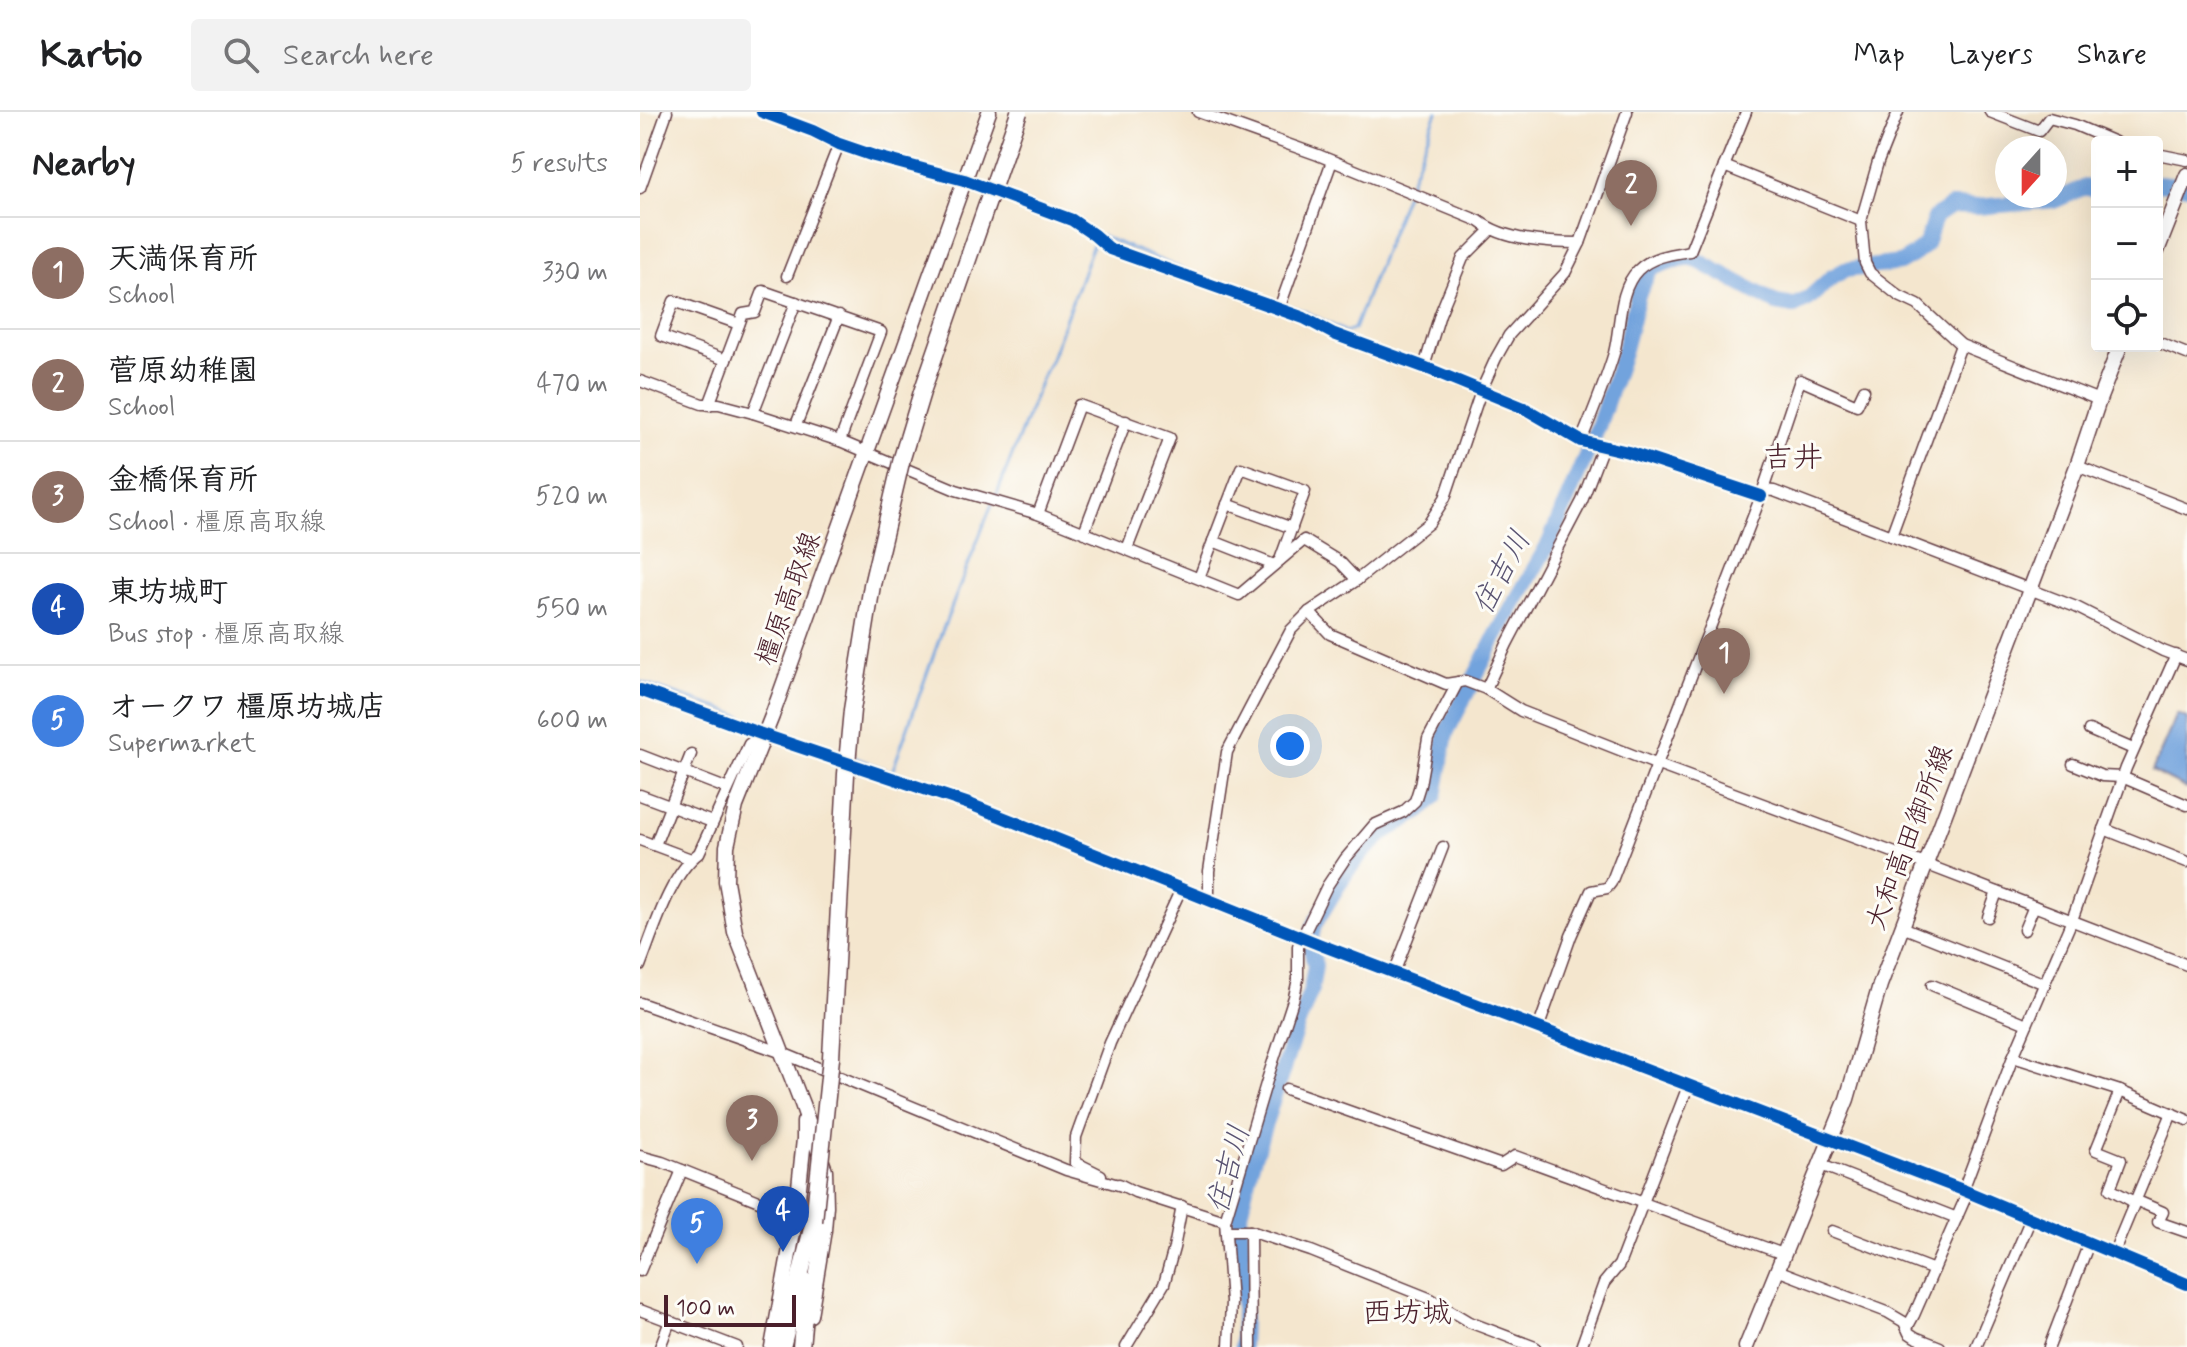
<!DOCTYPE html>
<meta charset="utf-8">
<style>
:root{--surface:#fff;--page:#f2f2f2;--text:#202124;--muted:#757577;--line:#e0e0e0;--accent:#0f766e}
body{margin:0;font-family:Mynerve,"Klee One",sans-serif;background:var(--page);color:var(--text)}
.controls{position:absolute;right:24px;top:24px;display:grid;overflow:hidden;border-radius:8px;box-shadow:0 8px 32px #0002}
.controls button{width:72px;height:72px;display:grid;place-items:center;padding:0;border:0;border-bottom:2px solid var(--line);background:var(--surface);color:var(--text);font:40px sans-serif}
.compass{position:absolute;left:1355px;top:24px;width:72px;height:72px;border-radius:50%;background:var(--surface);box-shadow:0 8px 32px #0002;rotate:201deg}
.scale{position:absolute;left:24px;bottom:20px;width:132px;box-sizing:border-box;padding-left:8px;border:4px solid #4a1f2b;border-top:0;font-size:22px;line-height:28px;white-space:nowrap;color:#4a1f2b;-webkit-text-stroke:6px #fdfcf7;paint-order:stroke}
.you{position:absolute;left:650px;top:634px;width:28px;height:28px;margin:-20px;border:6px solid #fff;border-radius:50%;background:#1a73e8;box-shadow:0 0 0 12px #1a73e833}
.badge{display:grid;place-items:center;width:52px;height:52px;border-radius:50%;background:var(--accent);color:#fff;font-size:26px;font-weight:700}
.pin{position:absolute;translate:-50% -66px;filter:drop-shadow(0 2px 4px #0008)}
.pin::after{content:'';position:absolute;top:42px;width:28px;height:24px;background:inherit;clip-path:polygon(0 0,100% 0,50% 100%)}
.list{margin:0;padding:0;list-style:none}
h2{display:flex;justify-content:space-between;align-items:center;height:104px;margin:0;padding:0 32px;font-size:34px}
h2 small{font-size:26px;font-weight:400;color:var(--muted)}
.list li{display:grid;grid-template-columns:52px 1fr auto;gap:24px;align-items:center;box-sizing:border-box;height:112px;padding:0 32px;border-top:2px solid var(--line)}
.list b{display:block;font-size:30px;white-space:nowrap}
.list p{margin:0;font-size:26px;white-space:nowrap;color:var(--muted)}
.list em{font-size:26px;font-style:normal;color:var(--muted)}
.icon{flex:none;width:44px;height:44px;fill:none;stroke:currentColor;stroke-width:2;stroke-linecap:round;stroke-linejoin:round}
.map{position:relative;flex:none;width:1547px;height:1235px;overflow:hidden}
header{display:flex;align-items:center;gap:48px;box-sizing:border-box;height:112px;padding:0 40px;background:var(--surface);border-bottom:2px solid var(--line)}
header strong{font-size:38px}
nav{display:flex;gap:44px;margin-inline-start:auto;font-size:28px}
.search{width:560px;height:72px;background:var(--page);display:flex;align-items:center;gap:20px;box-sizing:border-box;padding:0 28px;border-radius:8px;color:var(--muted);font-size:30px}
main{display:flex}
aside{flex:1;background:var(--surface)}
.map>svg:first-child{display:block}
.water{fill:#72a3dd;stroke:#5e6184;stroke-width:2}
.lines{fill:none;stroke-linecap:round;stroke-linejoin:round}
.stream{stroke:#72a3dd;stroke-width:3}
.river{stroke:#72a3dd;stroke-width:16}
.minor-casing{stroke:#643d43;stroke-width:13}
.major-casing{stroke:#643d43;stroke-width:17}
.highway-casing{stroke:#643d43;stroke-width:19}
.minor{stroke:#fff;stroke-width:10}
.major{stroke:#fff;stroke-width:14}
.highway{stroke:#fff;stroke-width:16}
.highway-bridge-casing{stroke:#643d43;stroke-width:19;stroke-linecap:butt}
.highway-bridge{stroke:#fff;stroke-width:16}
.cycleway-casing{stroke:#fdfcf7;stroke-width:17}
.cycleway{stroke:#0057b8;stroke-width:12}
.labels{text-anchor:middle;stroke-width:6;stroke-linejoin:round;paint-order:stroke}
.street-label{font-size:28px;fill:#4a1f2b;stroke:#fdfcf7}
.neighbourhood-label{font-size:30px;fill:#4a1f2b;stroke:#fdfcf7}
.water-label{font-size:30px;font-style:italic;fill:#5a5472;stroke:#fdfcf7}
</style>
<header>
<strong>Kartio</strong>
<div class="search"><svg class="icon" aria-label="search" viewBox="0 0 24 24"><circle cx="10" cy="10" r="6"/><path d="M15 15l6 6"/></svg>Search here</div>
<nav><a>Map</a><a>Layers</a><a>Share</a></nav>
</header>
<main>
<aside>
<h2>Nearby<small>5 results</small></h2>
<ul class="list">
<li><span class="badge" style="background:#8d6e63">1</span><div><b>天満保育所</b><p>School</p></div><em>330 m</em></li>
<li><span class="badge" style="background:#8d6e63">2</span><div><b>菅原幼稚園</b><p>School</p></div><em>470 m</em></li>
<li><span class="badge" style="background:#8d6e63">3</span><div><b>金橋保育所</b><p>School · 橿原高取線</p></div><em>520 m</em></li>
<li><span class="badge" style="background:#1a4fb4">4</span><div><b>東坊城町</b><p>Bus stop · 橿原高取線</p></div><em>550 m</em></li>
<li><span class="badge" style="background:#3f7fe0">5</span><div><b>オークワ 橿原坊城店</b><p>Supermarket</p></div><em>600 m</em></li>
</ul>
</aside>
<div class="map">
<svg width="1547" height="1235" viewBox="0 0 1547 1235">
<rect width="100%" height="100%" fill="#fdfcf7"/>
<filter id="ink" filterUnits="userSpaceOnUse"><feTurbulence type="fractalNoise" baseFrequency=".0125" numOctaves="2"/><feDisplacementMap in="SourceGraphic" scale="16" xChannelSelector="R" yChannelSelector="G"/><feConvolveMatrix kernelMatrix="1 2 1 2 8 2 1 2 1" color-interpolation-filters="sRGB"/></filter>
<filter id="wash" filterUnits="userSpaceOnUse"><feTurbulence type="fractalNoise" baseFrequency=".006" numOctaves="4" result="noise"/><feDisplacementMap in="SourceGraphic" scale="32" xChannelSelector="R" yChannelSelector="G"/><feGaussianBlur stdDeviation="1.8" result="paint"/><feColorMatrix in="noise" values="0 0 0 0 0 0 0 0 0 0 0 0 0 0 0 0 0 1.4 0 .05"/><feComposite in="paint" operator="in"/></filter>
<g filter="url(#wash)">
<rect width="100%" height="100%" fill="#f4e6ce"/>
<!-- water -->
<polygon class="water" points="1537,602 1547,606 1547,677 1512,659"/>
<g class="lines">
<!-- stream -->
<g class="stream">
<polyline points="768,75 797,0"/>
<polyline points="461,124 554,162"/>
<polyline points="1053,146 1059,129"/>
<polyline points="606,180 637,190"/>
<polyline points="644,193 664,199 706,220 714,217 766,82"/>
<polyline points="356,385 403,263 410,249 455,127"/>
<path d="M0,570C34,583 68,591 102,605"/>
<polyline points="166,627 202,641"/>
<polyline points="213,645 252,660 301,522 352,392"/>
</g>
<!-- river -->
<g class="river">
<polyline points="1517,72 1519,71 1547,74"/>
<polyline points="602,1235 604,1179 600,1102 610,1057 655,920 671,878 675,854 670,832 674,813 707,759 725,738 746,719 780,699 795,684 806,621 856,524 909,431 958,315 983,241 998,183 1010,157 1031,149 1053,146 1136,191 1154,194 1168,187 1192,165 1205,158 1260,151 1275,142 1286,132 1295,105 1311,94 1337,95 1416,88 1445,75 1457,79"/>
</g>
</g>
</g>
<g filter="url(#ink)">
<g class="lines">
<!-- minor casing -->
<g class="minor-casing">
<g id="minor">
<polyline points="122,0 173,19 199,32 234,44 324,68 432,108 454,123 470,137 664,206 694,222 784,255 884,296 941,329 988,340 1121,384"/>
<path d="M558,0L678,43L839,109C865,129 908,131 940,131"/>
<polyline points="1258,0 1238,50 1221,109 1225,151 1230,161 1259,184 1278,193 1321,233 1459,288"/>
<polyline points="1350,0 1399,19 1409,6 1435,13 1475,30"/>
<polyline points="1517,42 1547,48"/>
<polyline points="1084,54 1221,109"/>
<polyline points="0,76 27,0"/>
<polyline points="147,164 199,32"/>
<polyline points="639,197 692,49"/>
<polyline points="1517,230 1547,242"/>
<polyline points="86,248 21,224 34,189 99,212"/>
<polyline points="784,255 800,202 823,146 851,118"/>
<polyline points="0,269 62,292 79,292 113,301 200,329 316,378 398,402 599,483 664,428 700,450 717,468"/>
<polyline points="69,293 103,202 115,200 123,179 241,220 200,329"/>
<polyline points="113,301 156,190"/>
<polyline points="156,313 199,204"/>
<path d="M941,329C953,300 965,271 974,241C981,214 978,178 998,158C1012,144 1032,142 1050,139L1106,0"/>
<polyline points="1437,354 1547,397"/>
<polyline points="1123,378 1134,379 1436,495 1523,539 1547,548"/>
<polyline points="587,392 652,416"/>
<polyline points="398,402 439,293 530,326 487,437"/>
<polyline points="444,420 486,309"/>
<polyline points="1251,424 1321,233"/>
<polyline points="573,429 634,453"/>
<polyline points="559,466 601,356 665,379 640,448"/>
<polyline points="669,500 690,522 806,572 825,569 846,577 881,599 1018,653 1285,752 1547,853"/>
<polyline points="846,577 867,532 942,389 963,334"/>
<polyline points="0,578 124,623 332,693 681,833 1323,1078 1547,1172"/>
<polyline points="1449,618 1493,637"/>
<polyline points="0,643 88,677"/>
<polyline points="1433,652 1462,664 1482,665 1547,693"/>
<polyline points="0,683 72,710"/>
<polyline points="1464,717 1547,750"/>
<polyline points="0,728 51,747"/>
<polyline points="15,733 51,642"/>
<polyline points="569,789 569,759 587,640 651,518 669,500 717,468 789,411 805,386 841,279 856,246 869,223 925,161 940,131 987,0"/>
<polyline points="1348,805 1357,780"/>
<polyline points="1262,815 1405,872"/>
<polyline points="1384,818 1394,794"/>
<path d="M0,854C13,821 30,762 59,741L109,632L124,623"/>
<polyline points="754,861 803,735"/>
<polyline points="1292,873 1387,912"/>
<polyline points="0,891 140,940 426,1058 482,1074"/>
<polyline points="898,917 931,824 951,779 967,776 971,771 1121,384 1160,268 1217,293 1224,278"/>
<polyline points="1373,945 1480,979 1547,1008"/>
<polyline points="646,977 861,1053 875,1044 1143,1142"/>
<polyline points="1480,979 1456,1038 1481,1048 1470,1077 1494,1090"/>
<polyline points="0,1044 22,1050 156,1104"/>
<polyline points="1181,1053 1317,1106"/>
<polyline points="461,1063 435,1050 436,1025 470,931 540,779"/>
<polyline points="479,1072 495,1080 585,1109"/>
<polyline points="1323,1078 1373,945 1432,808 1486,656 1536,543"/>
<polyline points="1495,1088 1523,1100 1518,1110 1547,1120"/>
<polyline points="586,1119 610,1119 671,1139 791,1187 829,1210 895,1235"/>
<polyline points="610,1119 611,1235"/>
<polyline points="1192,1119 1294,1158"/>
<polyline points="1474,1140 1532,1001"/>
<polyline points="1137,1158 1247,1200 1264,1210 1269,1221 1275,1225 1300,1235"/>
<polyline points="0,1159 42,1058"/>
<polyline points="0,1198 97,1235"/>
<polyline points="1267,1216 1274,1203 1328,1080"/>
<polyline points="20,1235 30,1209"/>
<polyline points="486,1235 524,1172 534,1136 542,1094"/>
<polyline points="589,1235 591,1190 585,1109 628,965 654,885 658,867 658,834 687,774 705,747 734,713 763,700 775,689 780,673 788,627 818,570"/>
<polyline points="941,1235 964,1171 979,1153 1048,974"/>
<polyline points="1336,1235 1391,1106"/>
<polyline points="1409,1235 1449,1131"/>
</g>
</g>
<!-- major casing -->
<g class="major-casing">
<g id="major">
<polyline points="1517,139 1547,63"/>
<polyline points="170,1203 184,1118 186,1094 185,1058 162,992 95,820 86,769 87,734 96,694 132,604 349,0"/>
<polyline points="132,1235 156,1104 164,1027 164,1010"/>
<polyline points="1106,1235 1207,987 1240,873 1437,354 1459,288 1480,234"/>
</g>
</g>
<!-- highway casing -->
<g class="highway-casing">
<g id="highway">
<polyline points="142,1235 174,1109"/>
<polyline points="161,1235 167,1170"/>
</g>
</g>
<!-- minor -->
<use href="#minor" class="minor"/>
<!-- major -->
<use href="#major" class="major"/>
<!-- highway -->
<use href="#highway" class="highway"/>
<!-- highway-bridge casing -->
<g class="highway-bridge-casing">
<polyline id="highway-bridge" points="174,1109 191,946 206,662 212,598 232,473 262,346 282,280 379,0"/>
</g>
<!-- highway-bridge -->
<use href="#highway-bridge" class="highway-bridge"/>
<!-- cycleway casing -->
<g class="cycleway-casing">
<g id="cycleway">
<polyline points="122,0 173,19 199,32 234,44 324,68 432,108 454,123 470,137 664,206 694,222 784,255 884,296 941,329 988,340 1121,384"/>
<polyline points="0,578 124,623 332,693 681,833 1323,1078 1547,1172"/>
</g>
</g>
<!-- cycleway -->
<use href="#cycleway" class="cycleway"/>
</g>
</g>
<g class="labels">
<!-- street labels -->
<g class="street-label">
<text transform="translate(147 486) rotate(-70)" y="10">橿原高取線</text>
<text transform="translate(1268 725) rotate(-69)" y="10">大和高田御所線</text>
</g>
<!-- neighbourhood labels -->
<g class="neighbourhood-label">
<text x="1153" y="355">吉井</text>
<text x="767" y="1210">西坊城</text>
</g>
<!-- water labels -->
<g class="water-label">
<text transform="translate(861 460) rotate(-62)" y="10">住吉川</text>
<text transform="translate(588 1057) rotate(-75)" y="10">住吉川</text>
</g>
</g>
</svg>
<div class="controls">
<button>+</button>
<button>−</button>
<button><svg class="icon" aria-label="locate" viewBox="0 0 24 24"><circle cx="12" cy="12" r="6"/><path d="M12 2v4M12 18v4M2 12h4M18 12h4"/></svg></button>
</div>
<svg class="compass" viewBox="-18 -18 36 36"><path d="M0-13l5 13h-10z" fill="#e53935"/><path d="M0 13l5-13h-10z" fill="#757577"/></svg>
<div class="scale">100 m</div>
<div class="you"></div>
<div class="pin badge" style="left:1084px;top:582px;background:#8d6e63">1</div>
<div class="pin badge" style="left:991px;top:114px;background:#8d6e63">2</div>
<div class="pin badge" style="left:112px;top:1049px;background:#8d6e63">3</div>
<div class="pin badge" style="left:143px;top:1140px;background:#1a4fb4">4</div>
<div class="pin badge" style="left:57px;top:1152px;background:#3f7fe0">5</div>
</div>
</main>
